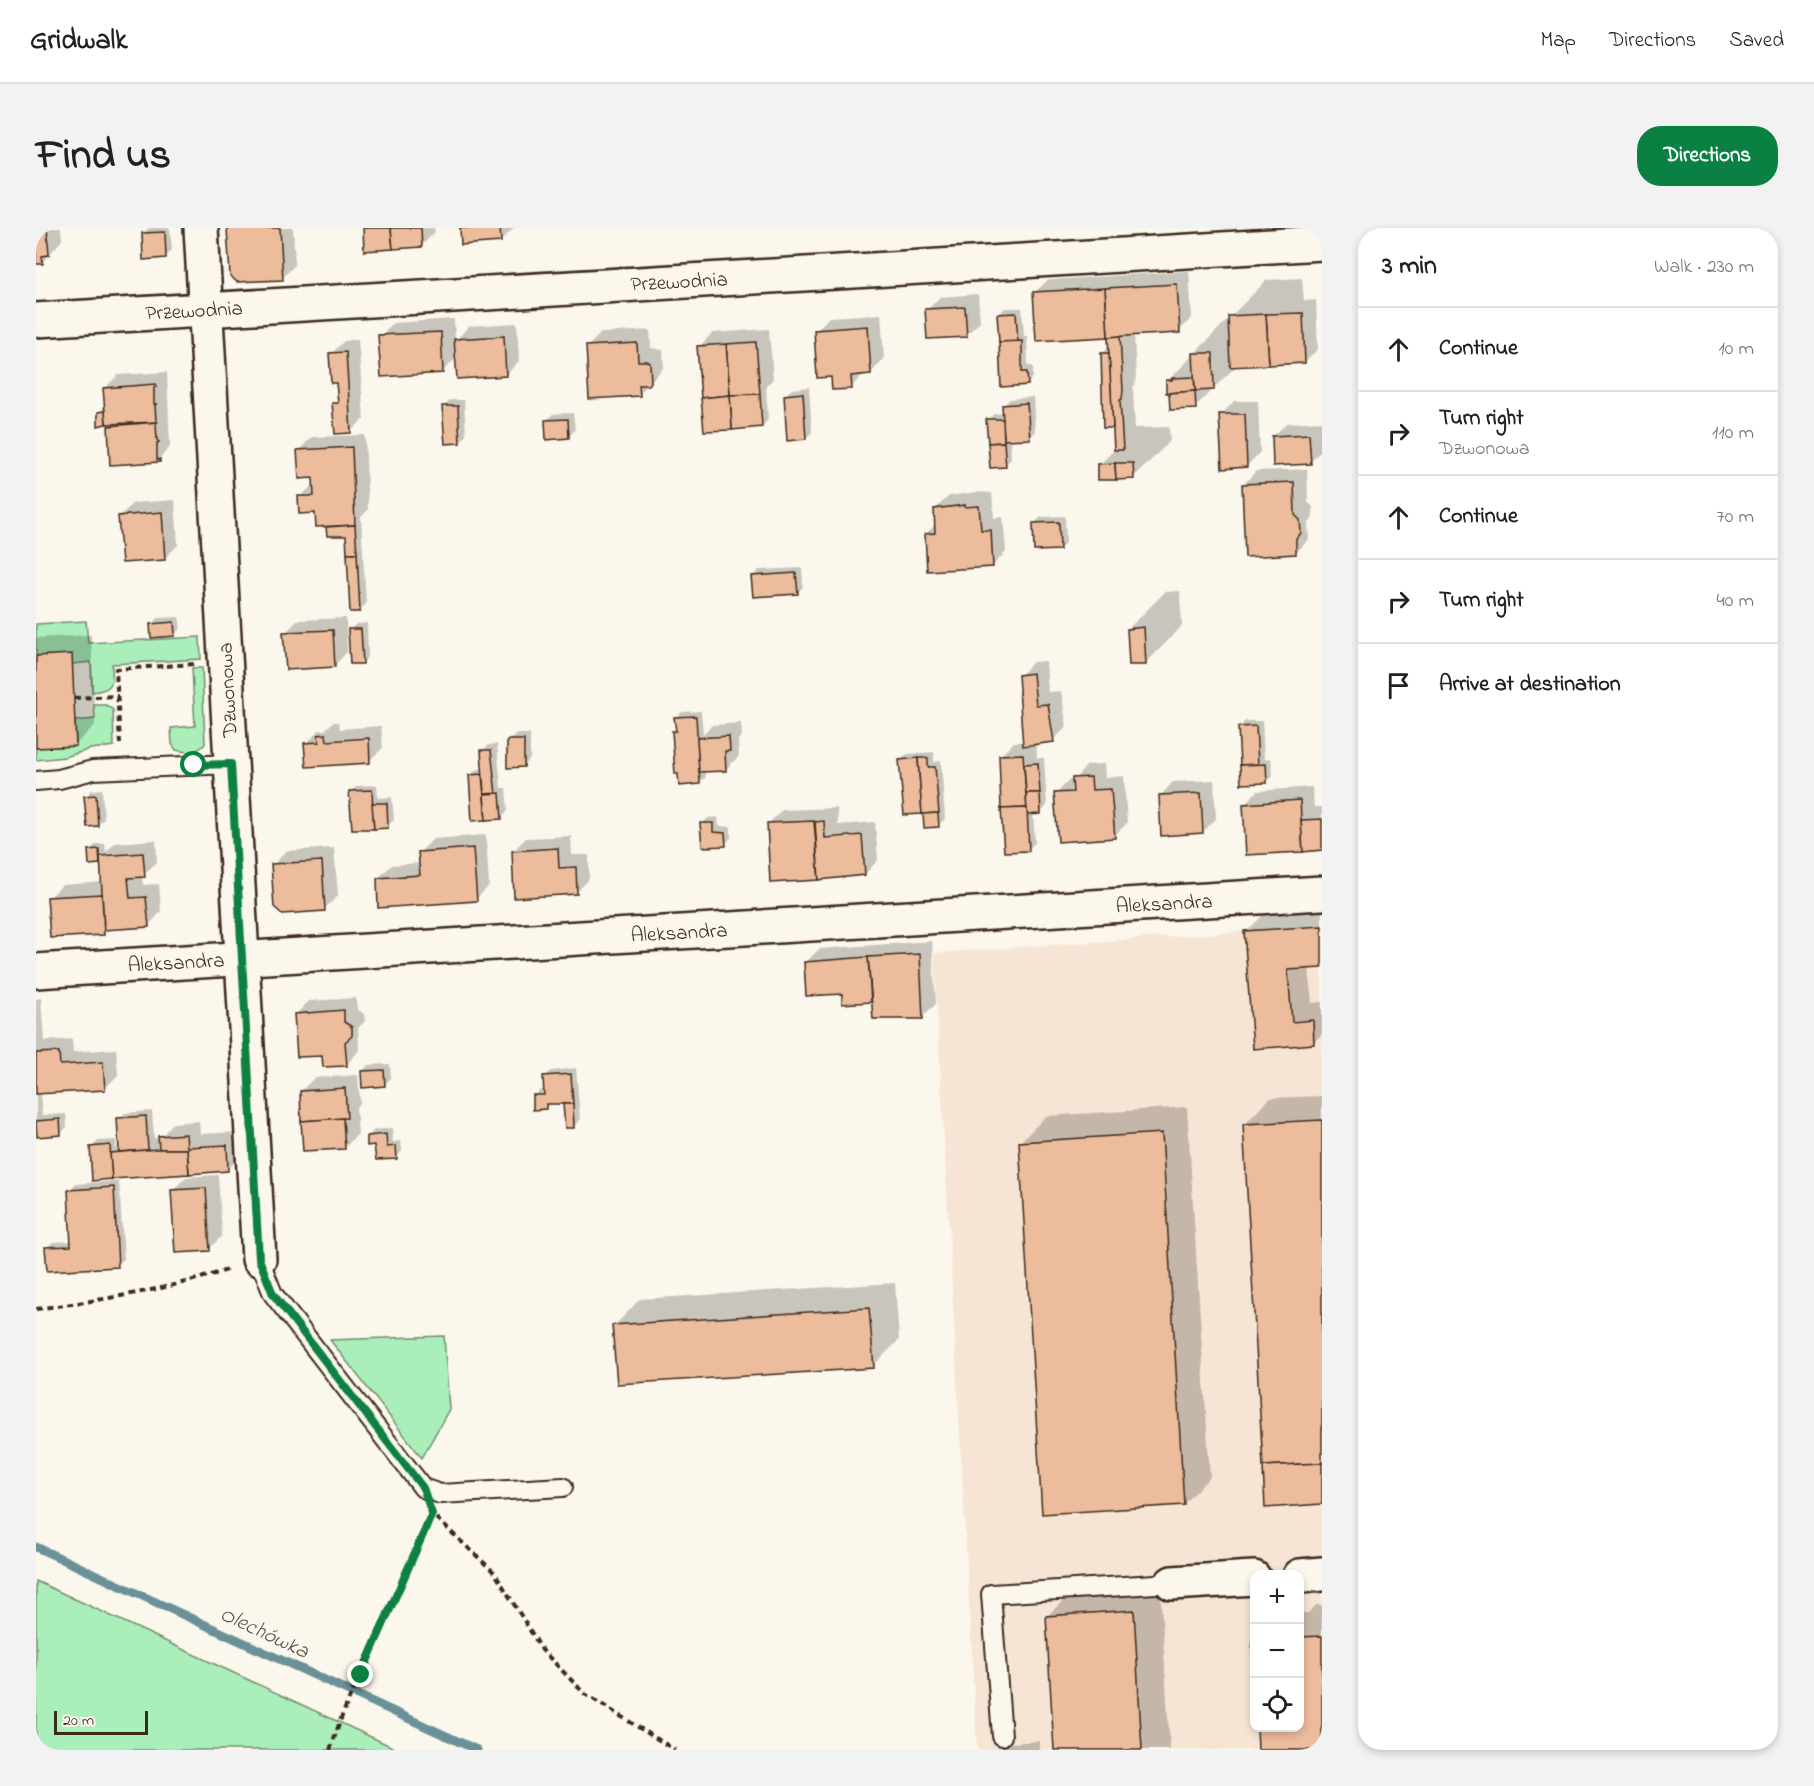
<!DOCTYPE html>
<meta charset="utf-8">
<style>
:root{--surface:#fff;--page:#f2f2f2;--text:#202124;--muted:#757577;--line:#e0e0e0;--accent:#0b8043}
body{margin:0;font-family:"Indie Flower",sans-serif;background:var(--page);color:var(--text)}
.controls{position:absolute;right:18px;bottom:18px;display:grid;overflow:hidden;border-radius:12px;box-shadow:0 3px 9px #0003}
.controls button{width:54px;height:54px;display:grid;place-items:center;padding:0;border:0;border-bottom:2px solid var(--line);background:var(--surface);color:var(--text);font:30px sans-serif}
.scale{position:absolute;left:18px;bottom:15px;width:94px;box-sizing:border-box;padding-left:6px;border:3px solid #3b2a1e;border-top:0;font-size:16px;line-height:21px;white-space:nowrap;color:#3b2a1e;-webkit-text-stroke:4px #fbf7ec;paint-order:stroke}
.stop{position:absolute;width:18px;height:18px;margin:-14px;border:4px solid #0b8043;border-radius:50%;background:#fff}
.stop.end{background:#0b8043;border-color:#fff;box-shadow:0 2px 6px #0008}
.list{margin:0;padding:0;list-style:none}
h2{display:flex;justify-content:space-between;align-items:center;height:78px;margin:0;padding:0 24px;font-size:26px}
h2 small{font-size:20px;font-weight:400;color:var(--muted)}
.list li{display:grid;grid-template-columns:39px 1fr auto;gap:18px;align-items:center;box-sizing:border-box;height:84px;padding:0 24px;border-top:2px solid var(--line)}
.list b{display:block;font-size:22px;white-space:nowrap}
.list p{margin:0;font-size:20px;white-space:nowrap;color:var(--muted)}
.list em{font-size:20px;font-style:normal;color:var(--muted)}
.icon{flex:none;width:33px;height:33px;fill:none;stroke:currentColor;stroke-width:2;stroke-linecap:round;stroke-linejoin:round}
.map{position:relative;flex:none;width:1286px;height:1522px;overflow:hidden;border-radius:24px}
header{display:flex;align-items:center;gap:36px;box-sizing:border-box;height:84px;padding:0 30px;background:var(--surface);border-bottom:2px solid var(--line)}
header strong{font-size:28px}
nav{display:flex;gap:33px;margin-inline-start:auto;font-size:21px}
.intro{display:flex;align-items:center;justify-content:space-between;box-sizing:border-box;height:144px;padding:0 36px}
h1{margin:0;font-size:42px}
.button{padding:15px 27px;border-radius:24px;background:var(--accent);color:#fff;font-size:21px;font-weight:700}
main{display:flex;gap:36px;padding:0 36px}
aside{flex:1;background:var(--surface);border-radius:24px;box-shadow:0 3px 9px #0003}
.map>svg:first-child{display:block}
.built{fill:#f6e5d4;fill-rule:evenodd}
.green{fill:#aaefba;stroke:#728c6c;stroke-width:1.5}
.shadow{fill:#0003;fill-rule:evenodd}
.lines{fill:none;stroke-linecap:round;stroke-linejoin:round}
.stream{stroke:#6a9198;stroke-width:9}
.building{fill:#ecbc9c;stroke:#3b2a1e;stroke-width:1.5}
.lane-casing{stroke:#3b2a1e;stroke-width:22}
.street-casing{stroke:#3b2a1e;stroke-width:38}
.path{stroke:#3b2a1e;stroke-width:4;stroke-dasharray:6 4.5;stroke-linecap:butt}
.lane{stroke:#fbf7ec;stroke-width:18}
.street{stroke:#fbf7ec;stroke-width:33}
.route{stroke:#0b8043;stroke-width:8}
.labels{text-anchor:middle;stroke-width:6;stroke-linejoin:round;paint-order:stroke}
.street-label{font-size:21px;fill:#3b2a1e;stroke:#fbf7ec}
.water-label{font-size:22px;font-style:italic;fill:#4f5551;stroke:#fbf7ec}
</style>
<header>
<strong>Gridwalk</strong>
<nav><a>Map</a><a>Directions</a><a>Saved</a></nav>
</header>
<div class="intro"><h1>Find us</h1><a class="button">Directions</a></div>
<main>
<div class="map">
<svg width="1286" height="1522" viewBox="0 0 1286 1522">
<rect width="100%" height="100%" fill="#fbf7ec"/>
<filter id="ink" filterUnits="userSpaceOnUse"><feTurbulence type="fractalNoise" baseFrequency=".0167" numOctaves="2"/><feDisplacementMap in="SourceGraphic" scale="12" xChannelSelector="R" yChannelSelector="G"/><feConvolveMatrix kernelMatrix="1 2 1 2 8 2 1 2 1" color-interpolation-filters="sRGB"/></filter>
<g filter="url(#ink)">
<!-- built -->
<path class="built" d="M1286,698V1522H941L898,725ZM1218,1346H1264V1500H1218Z"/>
<!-- green -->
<g class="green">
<path d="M50,393L52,415L164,409L165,431L76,436C77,455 78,462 56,464L55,434L36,436L0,428V396Z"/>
<path d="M156,440H166L169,516C161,525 151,525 140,522L136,516L135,500L159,498Z"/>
<polygon points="58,477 70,477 77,482 78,518 55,521 29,529 0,532 0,520 40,518 39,493 59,491"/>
<polygon points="408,1108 413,1181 386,1230 294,1112"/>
<polygon points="0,1353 363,1522 0,1522"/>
</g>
<!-- shadow -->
<g class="shadow">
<polygon points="0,0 25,0 26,12 6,35 0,35"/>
<polygon points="113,0 134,0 136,22 129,29 107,5"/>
<polygon points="192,0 257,0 259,37 246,50"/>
<polygon points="328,0 398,0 399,4 385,18"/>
<polygon points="425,0 478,0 465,13"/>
<polygon points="1153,43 1156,90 1143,103 1098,106 1100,148 1099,156 1097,159 1099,200 1133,199 1134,213 1097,250 1063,237 1080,220 1078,197 1066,126 1073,119 1073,107 998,65 1012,52"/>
<path d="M1266,50L1268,73L1280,72L1282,121L1269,134L1201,137L1159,179L1136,181L1132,153L1194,89L1231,52ZM1178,127L1179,145L1176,148V130Z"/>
<polygon points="942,66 944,94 930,107 891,82 904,69"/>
<polygon points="969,80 986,80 988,108 991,108 992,138 997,138 997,149 991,156 966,157 962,87"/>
<polygon points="845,86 848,131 835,145 829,145 815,159 797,147 780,103 793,89"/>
<polygon points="418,91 419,113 433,98 481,95 483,133 470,147 421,129 406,144 344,109 357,95"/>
<polygon points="733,101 737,151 730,158 732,192 726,198 663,119 676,105"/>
<polygon points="614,102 615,120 627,122 628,139 603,166 551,119 565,105"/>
<polygon points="322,111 328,191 314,204 298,176 303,171 295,126 308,113"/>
<polygon points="131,144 134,219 121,233 76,236 72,192 63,184 70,177 69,160 82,147"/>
<polygon points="773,159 776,204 770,210 749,167 756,161"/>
<polygon points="997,169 999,203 993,209 974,210 975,231 969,237 952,192 958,186 968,185 968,177 974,171"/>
<polygon points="414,172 428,172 430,207 424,214 408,179"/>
<polygon points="1198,173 1222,173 1224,224 1211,238 1185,187"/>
<polygon points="537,185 539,202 532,209 511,192 517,186"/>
<polygon points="1286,193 1286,222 1274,234 1237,208 1251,195"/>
<polygon points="329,207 332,282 325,289 330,376 323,382 311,306 292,306 292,297 264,269 279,255 278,248 263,222 276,209"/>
<polygon points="1271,241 1272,274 1277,279 1277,290 1272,296 1273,311 1260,325 1207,257 1220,243"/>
<polygon points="941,264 956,265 958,290 967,289 970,324 956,338 890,306 900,296 899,281 913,268"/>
<polygon points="139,272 142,317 129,330 84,288 97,275"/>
<polygon points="1029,288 1030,314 1024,320 998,296 1005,289"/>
<polygon points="766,340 767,359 761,365 717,348 723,342"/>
<polygon points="1144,363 1146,398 1110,435 1092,401 1129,364"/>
<polygon points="143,389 145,400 138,407 116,397 122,390"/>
<polygon points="310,390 311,424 298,438 249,405 262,392"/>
<polygon points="331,395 332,428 326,435 313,402 320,396"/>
<polygon points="55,407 59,497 39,517 0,519 0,410"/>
<polygon points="1010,433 1012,464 1025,463 1031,499 1017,512 1000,515 1001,530 1008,530 1011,578 1005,584 997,585 999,615 992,621 964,528 978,514 988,514 984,448 997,434"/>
<polygon points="665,483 667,506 676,497 705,495 706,508 702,512 703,528 690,541 669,542 670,549 663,555 638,504 641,501 640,490 646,484"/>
<polygon points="1209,493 1226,493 1228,531 1235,530 1237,548 1231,554 1207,555 1203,500"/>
<polygon points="297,494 303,494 304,501 345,498 347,520 333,533 270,516 283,502 289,502"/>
<polygon points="479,506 494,506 494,531 488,538 473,513"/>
<polygon points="461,516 465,560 470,560 472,583 465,589 437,592 434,548 441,541 447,541 446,523 453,517"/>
<polygon points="898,524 898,534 905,533 909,591 902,597 889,598 887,584 865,532 871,526"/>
<polygon points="1068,536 1069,550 1088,548 1091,595 1078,608 1020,566 1033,552 1038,552 1051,537"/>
<polygon points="1178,552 1180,591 1166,604 1124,568 1137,554"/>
<polygon points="341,557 342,570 356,569 358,592 351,598 314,564 321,558"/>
<polygon points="1276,559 1278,579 1286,579 1286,621 1208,577 1221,563"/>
<polygon points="66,561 68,591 61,597 49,569 56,562"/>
<polygon points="801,580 802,597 839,594 842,632 829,646 736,653 733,595 746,582"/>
<polygon points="682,589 683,598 695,599 695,610 689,616 666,596 672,590"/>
<polygon points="450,607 453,658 440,671 342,650 356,637 385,635 384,624 397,611"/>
<polygon points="535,608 536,627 553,627 553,651 540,665 477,623 490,610"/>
<polygon points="120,612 121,634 106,648 107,657 123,656 125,684 112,698 73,700 68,705 13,670 26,657 67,654 66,633 64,635 54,622 60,616 69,616 70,624 79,615"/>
<polygon points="298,620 302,668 288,681 237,637 250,623"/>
<polygon points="1286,680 1286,738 1273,739 1276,775 1286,774 1286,806 1278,814 1219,820 1210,704 1230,684"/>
<polygon points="896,713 900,776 886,789 837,772 808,774 807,764 769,735 783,721"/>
<polygon points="5,770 8,813 36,811 37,824 80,821 82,847 68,861 4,865 6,887 30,886 31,899 24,906 0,902 0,771"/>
<polygon points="320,770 321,781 328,786 329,793 322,800 323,823 310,837 288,826 260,786 273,773"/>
<polygon points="354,836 355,850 348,857 326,844 332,837"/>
<polygon points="540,840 544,892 538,898 529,875 514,875 509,880 498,868 504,862 510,861 509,849 515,843"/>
<polygon points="322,847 324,875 320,879 322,906 309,919 265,863 278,850"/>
<polygon points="1286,868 1286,1274 1208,897 1234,870"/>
<polygon points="1151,879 1174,1249 1148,1275 984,914 1010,888"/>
<polygon points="116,883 118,910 124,910 137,895 163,893 164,906 203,904 205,928 192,941 58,951 56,919 62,913 80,912 80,921 84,917 83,891 89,885"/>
<polygon points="356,900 357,914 365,913 366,923 360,930 332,909 338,902"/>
<polygon points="182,947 186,1008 173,1021 136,963 150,949"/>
<polygon points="83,953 88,1031 81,1037 10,1020 17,1014 36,1013 33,963 39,956"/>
<polygon points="859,1055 863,1112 837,1138 578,1098 604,1071"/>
<polygon points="1124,1357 1134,1522 1019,1522 1011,1388 1038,1362"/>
<polygon points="1280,1377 1286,1377 1286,1522 1224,1522 1223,1500 1264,1500 1264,1385 1272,1385"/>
<polygon points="1004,1513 1004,1522 967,1522 975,1515"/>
</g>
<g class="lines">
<!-- stream -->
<polyline class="stream" points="0,1319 441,1522"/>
</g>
<!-- building -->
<g class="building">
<polygon points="0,0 11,0 13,27 6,28 7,36 0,36"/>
<polygon points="191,0 244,0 247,52 201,54 194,48"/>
<polygon points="327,0 355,0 357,21 328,23"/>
<polygon points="355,0 385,0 386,19 357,21"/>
<polygon points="424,0 464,0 465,14 425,17"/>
<polygon points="129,4 130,30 107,32 106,5"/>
<polygon points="1141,56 1144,105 1072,109 1069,60"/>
<polygon points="1069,60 1072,109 1000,113 997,64"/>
<polygon points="929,79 931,109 891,111 889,81"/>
<polygon points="980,85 982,114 963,114 961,86"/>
<polygon points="1267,85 1269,135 1233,137 1230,86"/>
<polygon points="1230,86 1233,137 1194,139 1192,88"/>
<polygon points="832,98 835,146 815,148 816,161 796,162 795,149 781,150 778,102"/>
<polygon points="405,104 407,145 345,149 342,107"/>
<polygon points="468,108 470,148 421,151 418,111"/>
<polygon points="1084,108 1087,162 1086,171 1084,172 1087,222 1078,222 1072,109"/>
<polygon points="986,113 986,144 991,144 992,157 965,159 963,114"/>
<polygon points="720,114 724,166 694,167 690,116"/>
<polygon points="601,115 602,133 611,133 614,135 615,154 613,157 603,157 604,168 553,171 550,118"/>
<polygon points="690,116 694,167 665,170 661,118"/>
<polygon points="310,124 315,205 299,206 296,175 302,175 300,155 295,155 293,125"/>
<polygon points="1065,125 1073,125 1077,200 1067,200"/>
<polygon points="1157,125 1177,125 1178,162 1159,163"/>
<polygon points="1158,149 1159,163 1130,165 1130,152 1136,152 1136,150"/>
<polygon points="120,156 120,159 118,159 118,176 121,176 119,177 120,193 122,194 70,196 67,160"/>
<polygon points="1159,163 1160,181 1134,182 1133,165"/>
<polygon points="767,165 770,211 751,213 748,167"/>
<polygon points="724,166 726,199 696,202 694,167"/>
<polygon points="694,167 696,202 668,203 665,170"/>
<polygon points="991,175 994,211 968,212 966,177"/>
<polygon points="406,178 422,178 424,215 409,216"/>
<polygon points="69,183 70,196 62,198 62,184"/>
<polygon points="1183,186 1209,186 1211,239 1186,241"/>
<polygon points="532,191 533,210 510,212 509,192"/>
<polygon points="950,191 967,191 968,214 952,215"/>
<polygon points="122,194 120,195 121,212 123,214 121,215 121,232 124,231 124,234 74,237 72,198"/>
<polygon points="1273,206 1275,236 1237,238 1236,208"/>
<polygon points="968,214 970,239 954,240 952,215"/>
<polygon points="316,219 319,297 280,299 279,285 263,286 262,268 278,268 277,250 263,251 261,222"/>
<polygon points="1079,235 1080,252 1062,252 1062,236"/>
<polygon points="1079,235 1097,235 1098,251 1080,252"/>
<polygon points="1258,254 1259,287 1264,292 1265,305 1260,311 1260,326 1209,329 1206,256"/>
<polygon points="929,277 928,279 943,278 945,302 955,302 957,339 891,343 889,306 899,305 898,281"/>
<polygon points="126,284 129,332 86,335 82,288"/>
<polygon points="1023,294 1024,322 998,323 997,295"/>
<polygon points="319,297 321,325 311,325 310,308 291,308 290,299"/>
<polygon points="311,325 321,325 324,384 314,384"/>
<polygon points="760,345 762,366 717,369 715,348"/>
<polygon points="138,394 139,408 115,410 114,396"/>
<polygon points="1108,399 1110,437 1093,437 1091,401"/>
<polygon points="312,401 325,401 327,436 314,436"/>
<polygon points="297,402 299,439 250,442 247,404"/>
<polygon points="36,426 40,518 0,520 0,428"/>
<polygon points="997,445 1000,477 1012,476 1018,514 987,518 982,447"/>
<polygon points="660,488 664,556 643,558 642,546 639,546 636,503 640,503 638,489"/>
<polygon points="1220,498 1222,536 1204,537 1202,499"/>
<polygon points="290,506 291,513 333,510 334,535 270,539 268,515 283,514 282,507"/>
<polygon points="693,508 694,523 689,523 690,543 663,544 661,510"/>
<polygon points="471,512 488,512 488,539 471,540"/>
<polygon points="445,522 455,522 460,566 448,566"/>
<polygon points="987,526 991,580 965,581 963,527"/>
<polygon points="882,530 886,586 868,587 863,532"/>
<polygon points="882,530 892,530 892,539 899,539 903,585 886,586"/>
<polygon points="1002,535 1004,565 990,565 988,536"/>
<polygon points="1230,536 1231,555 1205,556 1204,537"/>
<polygon points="446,546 450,592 436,593 433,547"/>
<polygon points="1055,549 1056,562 1075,561 1079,610 1022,614 1018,565 1037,564 1036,550"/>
<polygon points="336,562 338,601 316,601 313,563"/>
<polygon points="464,565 466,591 450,592 448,566"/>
<polygon points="990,565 1004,565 1005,586 991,587"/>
<polygon points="1165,565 1167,605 1125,608 1123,567"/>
<polygon points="60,567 62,598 51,599 48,568"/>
<polygon points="1264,572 1267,624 1210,627 1207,576"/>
<polygon points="336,575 351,575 352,600 338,601"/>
<polygon points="991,580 993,623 968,624 965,581"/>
<polygon points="902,585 903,599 888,600 887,586"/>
<polygon points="1286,591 1286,622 1267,624 1265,592"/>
<polygon points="778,593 783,652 734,655 731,595"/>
<polygon points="788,593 789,610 826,607 829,647 783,652 779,594"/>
<polygon points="664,595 677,595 677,604 689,605 690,618 666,619"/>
<polygon points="437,620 441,673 342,680 341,650 384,647 382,624"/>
<polygon points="522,620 523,640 540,639 541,666 478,670 476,623"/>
<polygon points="63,621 64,636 53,637 52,622"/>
<polygon points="107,625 109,649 92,650 94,670 110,669 113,699 68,702 64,628"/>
<polygon points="286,633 289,683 246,686 238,679 235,636"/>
<polygon points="66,666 68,707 14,710 11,669"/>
<polygon points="1286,698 1286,740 1252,742 1256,794 1277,792 1278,816 1217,821 1208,703"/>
<polygon points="884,726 887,791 837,791 832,729"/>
<polygon points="832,729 835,774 806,776 806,766 770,768 768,734"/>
<polygon points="308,782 308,794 316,799 316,808 309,814 311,838 287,839 286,828 261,829 258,786"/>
<polygon points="23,824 24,837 67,834 69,862 0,866 0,825"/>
<polygon points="348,842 349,858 326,860 325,843"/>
<polygon points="535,846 537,876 510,876 510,881 497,882 497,867 508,867 507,848"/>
<polygon points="309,860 311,890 265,893 264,863"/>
<polygon points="527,876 537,876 538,900 529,900"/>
<polygon points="110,888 112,922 83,924 81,890"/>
<polygon points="307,890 309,921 267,923 265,893"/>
<polygon points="24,891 25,907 1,909 0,893"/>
<polygon points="1286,892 1286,1235 1227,1238 1207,896"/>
<polygon points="1126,905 1148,1277 1006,1286 983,914"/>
<polygon points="150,906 151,919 191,917 192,943 153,946 151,921 123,921 122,908"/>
<polygon points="350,906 351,919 360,918 361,931 340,932 338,917 331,918 331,908"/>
<polygon points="74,917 76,951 56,953 54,919"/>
<polygon points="122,921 151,921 153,946 76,951 74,925"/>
<polygon points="78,959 82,1039 11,1043 9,1019 35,1018 32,962"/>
<polygon points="170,960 174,1023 139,1025 135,962"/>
<polygon points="833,1080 838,1140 581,1156 576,1097"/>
<polygon points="1286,1235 1286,1276 1229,1280 1227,1238"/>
<polygon points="1098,1382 1106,1522 1018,1522 1010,1388"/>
<polygon points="1286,1408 1286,1522 1222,1522 1221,1500 1264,1500 1264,1409"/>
<polygon points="1216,1412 1218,1412 1218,1454"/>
</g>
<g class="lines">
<!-- lane casing -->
<g class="lane-casing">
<g id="lane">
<polyline points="0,553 23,551 57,542 195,536"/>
<polyline points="223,1031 237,1066 387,1260 404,1266 527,1259"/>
<polyline points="966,1508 955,1366 1136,1355"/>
</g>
</g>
<!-- street casing -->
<g class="street-casing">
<g id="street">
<polyline points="165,0 223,1031"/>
<polyline points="0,92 1286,15"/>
<polyline points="0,743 1286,665"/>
<polyline points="1264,1348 1286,1346"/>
<polyline points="1136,1355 1218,1350"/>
</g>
</g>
<!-- path -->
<g class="path">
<polyline points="38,470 82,468"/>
<polyline points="84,516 80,441 159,436"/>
<path d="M0,1081C66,1072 131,1062 194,1041"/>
<polyline points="400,1290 459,1345 506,1422 549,1466 639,1522"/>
<polyline points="294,1522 307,1485 394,1289"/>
</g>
<!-- lane -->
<use href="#lane" class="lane"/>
<!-- street -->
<use href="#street" class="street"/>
</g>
</g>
<g class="lines" filter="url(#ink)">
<!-- route -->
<polyline class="route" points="158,537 195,536 223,1031 237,1066 387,1260 396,1286 325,1447"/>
</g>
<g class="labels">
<!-- street labels -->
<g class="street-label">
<text transform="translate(643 53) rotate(-3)" y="7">Przewodnia</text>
<text transform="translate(158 82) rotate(-3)" y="7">Przewodnia</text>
<text transform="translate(191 462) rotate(-93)" y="7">Dzwonowa</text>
<text transform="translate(1128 675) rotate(-3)" y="7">Aleksandra</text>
<text transform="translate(643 704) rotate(-3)" y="7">Aleksandra</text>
<text transform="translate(140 734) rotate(-3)" y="7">Aleksandra</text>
</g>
<!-- water labels -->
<g class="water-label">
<text transform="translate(229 1403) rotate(25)" y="8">Olechówka</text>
</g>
</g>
</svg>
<div class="controls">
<button>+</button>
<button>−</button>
<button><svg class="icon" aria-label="locate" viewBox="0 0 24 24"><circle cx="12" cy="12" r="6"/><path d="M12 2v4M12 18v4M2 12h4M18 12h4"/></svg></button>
</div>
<div class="scale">20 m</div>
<div class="stop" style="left:158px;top:537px"></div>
<div class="stop end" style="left:325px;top:1447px"></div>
</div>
<aside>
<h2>3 min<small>Walk · 230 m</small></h2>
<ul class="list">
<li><svg class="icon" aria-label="ahead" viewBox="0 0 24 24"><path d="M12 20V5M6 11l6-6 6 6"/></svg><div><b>Continue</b></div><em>10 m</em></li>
<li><svg class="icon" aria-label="right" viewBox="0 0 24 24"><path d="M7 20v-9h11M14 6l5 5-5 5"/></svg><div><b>Turn right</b><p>Dzwonowa</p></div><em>110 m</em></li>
<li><svg class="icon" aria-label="ahead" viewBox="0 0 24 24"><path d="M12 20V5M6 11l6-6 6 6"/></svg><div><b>Continue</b></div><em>70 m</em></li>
<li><svg class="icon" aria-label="right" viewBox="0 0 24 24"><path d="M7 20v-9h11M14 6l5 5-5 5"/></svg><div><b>Turn right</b></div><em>40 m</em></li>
<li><svg class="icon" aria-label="arrive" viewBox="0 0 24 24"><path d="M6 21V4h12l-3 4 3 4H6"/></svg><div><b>Arrive at destination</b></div></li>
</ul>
</aside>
</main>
